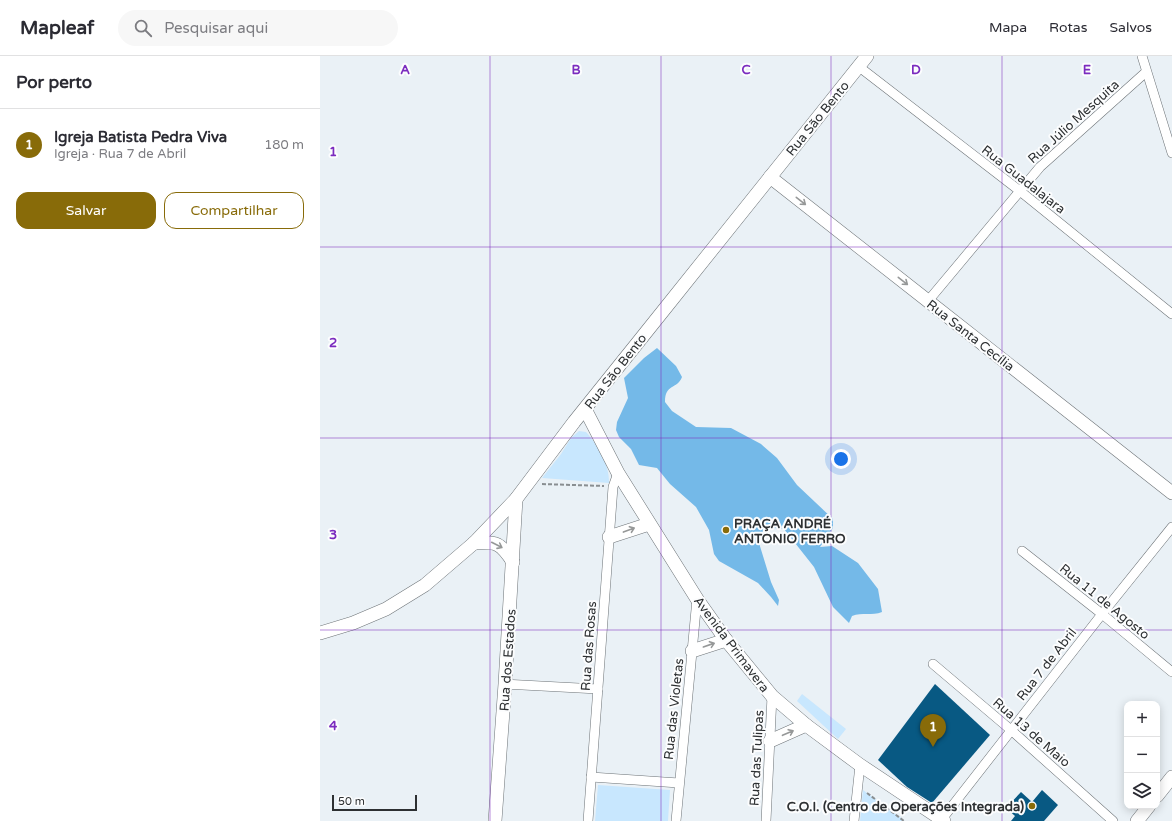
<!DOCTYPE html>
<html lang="pt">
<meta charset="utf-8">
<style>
:root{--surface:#fff;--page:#f7f7f7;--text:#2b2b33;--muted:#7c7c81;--line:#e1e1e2;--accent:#886b09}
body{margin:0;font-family:"Varela Round",sans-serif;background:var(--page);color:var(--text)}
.controls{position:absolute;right:12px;bottom:12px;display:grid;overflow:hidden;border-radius:8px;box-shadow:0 2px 10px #0003}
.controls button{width:36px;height:36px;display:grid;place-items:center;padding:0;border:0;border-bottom:1px solid var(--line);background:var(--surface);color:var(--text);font:20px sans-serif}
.scale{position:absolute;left:12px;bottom:10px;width:85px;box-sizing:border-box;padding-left:4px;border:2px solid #2d3032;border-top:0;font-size:11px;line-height:14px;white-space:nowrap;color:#2d3032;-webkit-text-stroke:3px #fcfdfe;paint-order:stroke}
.you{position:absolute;left:521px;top:403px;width:14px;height:14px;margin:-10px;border:3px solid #fff;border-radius:50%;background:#1a73e8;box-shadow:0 0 0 6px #1a73e833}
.badge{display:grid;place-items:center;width:26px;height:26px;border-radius:50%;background:var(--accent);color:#fff;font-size:13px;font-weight:700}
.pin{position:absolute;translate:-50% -33px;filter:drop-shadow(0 1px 2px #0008)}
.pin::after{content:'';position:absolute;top:21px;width:14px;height:12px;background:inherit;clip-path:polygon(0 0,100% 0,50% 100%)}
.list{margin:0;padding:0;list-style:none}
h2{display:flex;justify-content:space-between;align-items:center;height:52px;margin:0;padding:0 16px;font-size:17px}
h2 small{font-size:13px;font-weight:400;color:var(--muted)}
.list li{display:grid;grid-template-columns:26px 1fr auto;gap:12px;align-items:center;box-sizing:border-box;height:72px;padding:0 16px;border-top:1px solid var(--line)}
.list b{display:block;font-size:15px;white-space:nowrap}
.list p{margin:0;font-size:13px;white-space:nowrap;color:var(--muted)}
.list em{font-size:13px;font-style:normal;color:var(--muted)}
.actions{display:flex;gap:8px;padding:12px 16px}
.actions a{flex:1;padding:9px 0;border:1px solid var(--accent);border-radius:12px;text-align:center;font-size:14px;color:var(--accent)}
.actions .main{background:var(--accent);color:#fff}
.icon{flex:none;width:22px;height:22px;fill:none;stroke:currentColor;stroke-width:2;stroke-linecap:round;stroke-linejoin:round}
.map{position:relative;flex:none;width:852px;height:765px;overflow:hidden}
header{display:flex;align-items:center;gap:24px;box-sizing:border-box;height:56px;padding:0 20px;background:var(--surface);border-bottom:1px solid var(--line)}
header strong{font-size:19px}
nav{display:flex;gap:22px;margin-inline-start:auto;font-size:14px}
.search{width:280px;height:36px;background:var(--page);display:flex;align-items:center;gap:10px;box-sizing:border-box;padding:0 14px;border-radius:22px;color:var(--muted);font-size:15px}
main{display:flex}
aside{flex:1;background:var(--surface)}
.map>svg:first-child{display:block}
.green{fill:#c8e7fe}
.forest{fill:#74b9e8}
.building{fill:#085983}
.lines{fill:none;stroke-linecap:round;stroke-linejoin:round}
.street-casing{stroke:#6d7377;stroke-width:10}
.secondary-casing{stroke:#6d7377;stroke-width:14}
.path{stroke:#898e91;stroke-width:2;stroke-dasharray:4 2;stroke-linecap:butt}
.street{stroke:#fff;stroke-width:9}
.secondary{stroke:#fff;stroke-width:13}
.oneway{stroke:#969898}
.grid{fill:none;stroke:#7b2cbf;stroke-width:1;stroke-opacity:0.55}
.poi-dot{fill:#886b09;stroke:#fcfdfe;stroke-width:1.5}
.labels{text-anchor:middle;stroke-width:4;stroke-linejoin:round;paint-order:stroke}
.street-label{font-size:13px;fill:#2d3032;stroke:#fcfdfe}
.poi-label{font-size:13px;font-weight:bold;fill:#2d3032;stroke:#fcfdfe;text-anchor:start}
.grid-label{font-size:13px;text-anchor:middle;font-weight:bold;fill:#7b2cbf;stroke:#fcfdfe;stroke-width:4;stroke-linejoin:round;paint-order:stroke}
</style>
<header>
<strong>Mapleaf</strong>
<div class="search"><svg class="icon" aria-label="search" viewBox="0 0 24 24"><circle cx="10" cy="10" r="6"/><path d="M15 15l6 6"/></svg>Pesquisar aqui</div>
<nav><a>Mapa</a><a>Rotas</a><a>Salvos</a></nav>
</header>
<main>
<aside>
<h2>Por perto<small></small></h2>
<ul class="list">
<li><span class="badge">1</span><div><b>Igreja Batista Pedra Viva</b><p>Igreja · Rua 7 de Abril</p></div><em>180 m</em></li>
</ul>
<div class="actions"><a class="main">Salvar</a><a>Compartilhar</a></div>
</aside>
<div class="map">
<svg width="852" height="765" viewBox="0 0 852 765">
<rect width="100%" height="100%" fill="#eaf1f6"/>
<!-- green -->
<g class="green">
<path d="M259,375L266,376C277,388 290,409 289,427L222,422L241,398L251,382Z"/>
<polygon points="482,638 526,673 518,683 477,645"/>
<polygon points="278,729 350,734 348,765 275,765"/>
<polygon points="543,734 581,762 584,765 540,765"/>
</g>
<!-- forest -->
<path class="forest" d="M337,292L356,310L362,321C357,334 345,327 345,346L352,355L376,371L411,372L441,388L457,402L477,429L513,463V472L500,491L512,490L538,507L558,533L562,556C552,560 542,556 532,560L529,567L513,551L494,511L464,473L444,471L439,487L451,526L459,544L458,550L451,541L438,527L399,505L394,498L389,474L376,451L350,428L337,412L319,409L311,393L299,381L296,374L297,366L308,342L304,322L324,302Z"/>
<!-- building -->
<g class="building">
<polygon points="615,628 670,679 612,747 587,731 558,704"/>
<polygon points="722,734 738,749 724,765 691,765 695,760 686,752 701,736 712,746"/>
</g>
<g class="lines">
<!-- street casing -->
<g class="street-casing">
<g id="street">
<polyline points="822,0 852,97"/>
<polyline points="538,10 700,135 852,258"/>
<polyline points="608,245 720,111 826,16"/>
<polyline points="702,495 782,558 852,616"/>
<polyline points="613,608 691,674 793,765"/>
<polyline points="185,628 278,633"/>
<polyline points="271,721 359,727"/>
<polyline points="622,763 782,558 852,471"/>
<polyline points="268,765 293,431 298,417"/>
<polyline points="356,765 377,543"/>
<polyline points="446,765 452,640"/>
<polyline points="534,765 540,709"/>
</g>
</g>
<!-- secondary casing -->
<g class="secondary-casing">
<g id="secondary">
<polyline points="450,121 608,245 852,437"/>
<polyline points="265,353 298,417 377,543 406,584 452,640 486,669 540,709 624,765"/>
<polyline points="289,481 329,468"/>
<path d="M154,487C176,485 181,487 193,506"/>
<polyline points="0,577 33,567 66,553 105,529 154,487 196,443 254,366 323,280 547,0"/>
<polyline points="372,595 406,584"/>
<polyline points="450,685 486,669"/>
<polyline points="837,740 852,721"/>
<polyline points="175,765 185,628 196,443"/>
<polyline points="817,765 829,750"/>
</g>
</g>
<!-- path -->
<g class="path">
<polyline points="222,428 284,430"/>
<polyline points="547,737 584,765"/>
</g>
<!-- street -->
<use href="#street" class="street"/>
<!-- secondary -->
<use href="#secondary" class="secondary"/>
</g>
<!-- one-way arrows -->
<defs><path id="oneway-shaft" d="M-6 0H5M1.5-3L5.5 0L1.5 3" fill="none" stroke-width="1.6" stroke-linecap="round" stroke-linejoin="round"/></defs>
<g class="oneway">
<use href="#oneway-shaft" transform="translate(481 145) rotate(38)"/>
<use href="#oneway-shaft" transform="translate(583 225) rotate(38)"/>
<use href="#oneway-shaft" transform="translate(309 474) rotate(-20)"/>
<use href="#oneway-shaft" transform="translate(177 489) rotate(27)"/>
<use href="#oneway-shaft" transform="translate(389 589) rotate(-19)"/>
<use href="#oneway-shaft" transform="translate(468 677) rotate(-23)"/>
</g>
<!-- grid -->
<path class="grid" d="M170,0V765M341,0V765M511,0V765M682,0V765M0,191H852M0,382H852M0,574H852"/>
<!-- markers -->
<g class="poi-dot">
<circle cx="406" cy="474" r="4"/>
<circle cx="712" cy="750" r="4"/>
</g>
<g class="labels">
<!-- street labels -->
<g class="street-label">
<text transform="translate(497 62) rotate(-51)" y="5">Rua São Bento</text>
<text transform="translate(753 65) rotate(-42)" y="5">Rua Júlio Mesquita</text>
<text transform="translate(704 123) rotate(38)" y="5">Rua Guadalajara</text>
<text transform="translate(651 279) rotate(38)" y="5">Rua Santa Cecília</text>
<text transform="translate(295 315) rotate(-52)" y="5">Rua São Bento</text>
<text transform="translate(785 545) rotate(39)" y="5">Rua 11 de Agosto</text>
<text transform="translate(412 588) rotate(53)" y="5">Avenida Primavera</text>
<text transform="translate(268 590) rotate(-86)" y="5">Rua das Rosas</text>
<text transform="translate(187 604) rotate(-86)" y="5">Rua dos Estados</text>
<text transform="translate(726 608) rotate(-52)" y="5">Rua 7 de Abril</text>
<text transform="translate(353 653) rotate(-84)" y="5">Rua das Violetas</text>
<text transform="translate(712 676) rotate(41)" y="5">Rua 13 de Maio</text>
<text transform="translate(436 702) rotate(-87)" y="5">Rua das Tulipas</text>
</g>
<!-- poi labels -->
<g class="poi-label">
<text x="414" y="472">PRAÇA ANDRÉ<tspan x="414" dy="15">ANTONIO FERRO</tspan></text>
<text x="704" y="755" text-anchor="end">C.O.I. (Centro de Operações Integrada)</text>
</g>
</g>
<g class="grid-label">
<text x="85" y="18">A</text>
<text x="256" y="18">B</text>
<text x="426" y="18">C</text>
<text x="596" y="18">D</text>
<text x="767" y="18">E</text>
<text x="13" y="100">1</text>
<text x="13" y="291">2</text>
<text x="13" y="483">3</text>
<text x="13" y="674">4</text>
</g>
</svg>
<div class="controls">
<button>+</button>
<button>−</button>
<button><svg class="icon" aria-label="layers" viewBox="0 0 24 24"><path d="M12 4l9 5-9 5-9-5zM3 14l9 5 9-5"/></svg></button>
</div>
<div class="scale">50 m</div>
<div class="you"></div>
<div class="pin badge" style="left:613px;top:691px">1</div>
</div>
</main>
